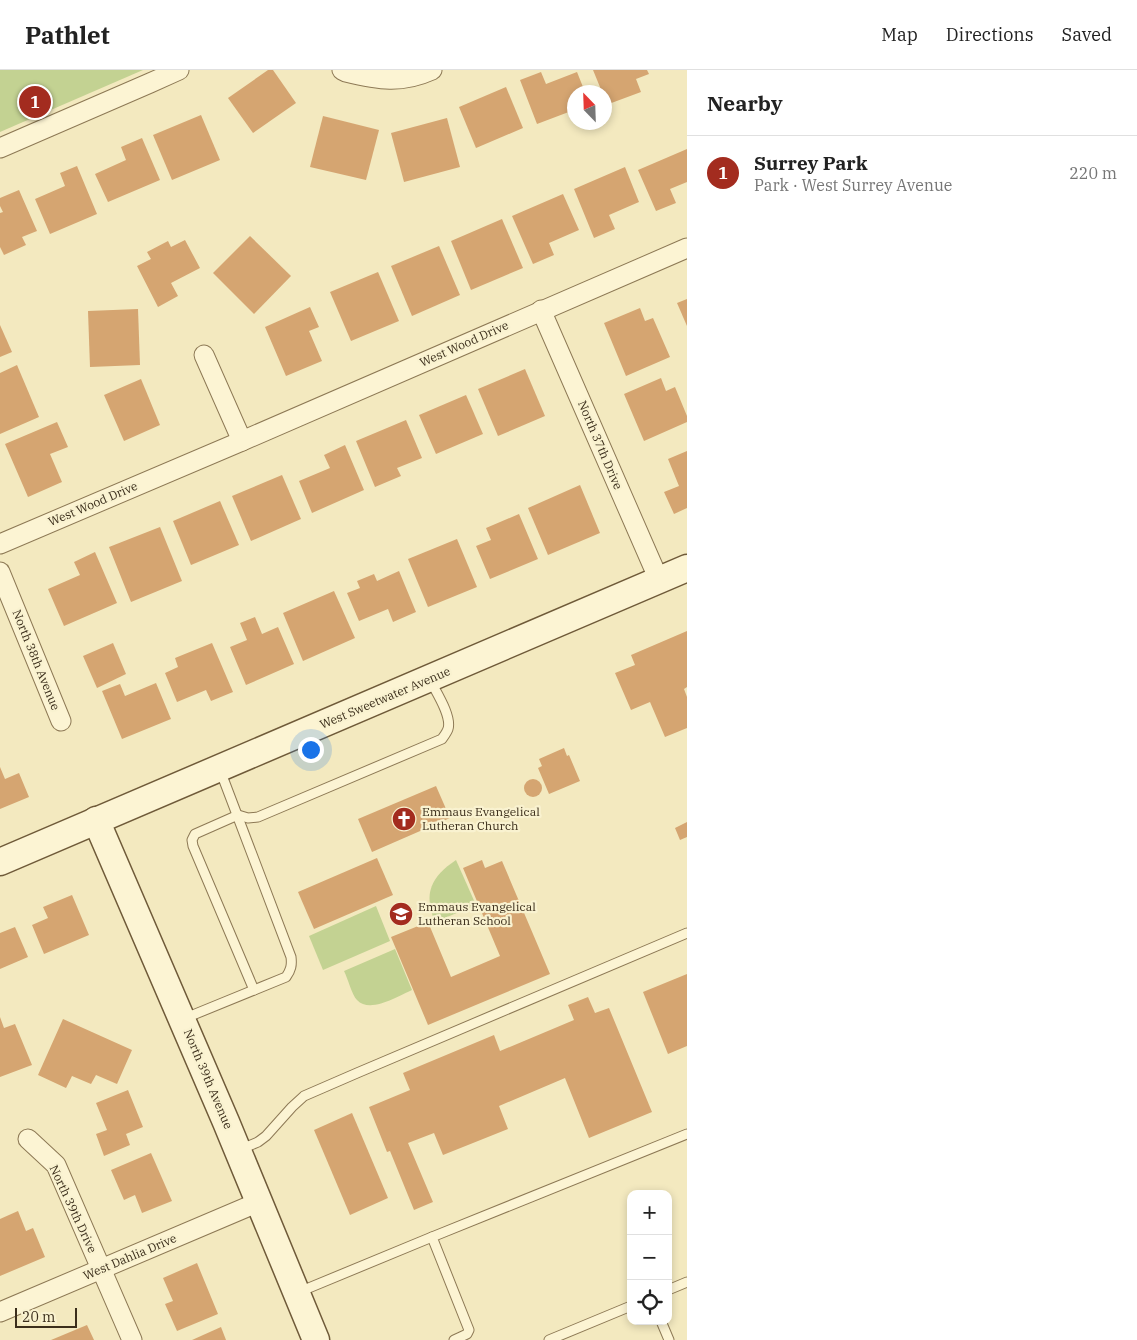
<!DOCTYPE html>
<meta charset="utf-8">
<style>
:root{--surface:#fff;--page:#f2f2f2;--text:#222;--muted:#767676;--line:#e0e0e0;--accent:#a32c1f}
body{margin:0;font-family:"IBM Plex Serif",serif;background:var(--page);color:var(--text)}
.controls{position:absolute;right:15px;bottom:15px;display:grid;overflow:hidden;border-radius:10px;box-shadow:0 2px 8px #0003}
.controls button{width:45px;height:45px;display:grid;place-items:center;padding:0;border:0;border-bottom:1px solid var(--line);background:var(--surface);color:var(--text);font:25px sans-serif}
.compass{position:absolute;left:567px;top:15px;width:45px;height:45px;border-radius:50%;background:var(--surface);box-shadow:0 2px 8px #0003;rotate:337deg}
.scale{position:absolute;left:15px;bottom:12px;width:62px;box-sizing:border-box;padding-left:5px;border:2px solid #3b2e1b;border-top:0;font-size:14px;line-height:18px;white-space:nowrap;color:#3b2e1b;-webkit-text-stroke:4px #f9f2d0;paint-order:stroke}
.you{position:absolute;left:310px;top:679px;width:18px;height:18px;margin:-12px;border:4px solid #fff;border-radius:50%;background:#1a73e8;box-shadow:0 0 0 8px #1a73e833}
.badge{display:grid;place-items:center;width:32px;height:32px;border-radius:50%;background:var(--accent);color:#fff;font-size:16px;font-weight:700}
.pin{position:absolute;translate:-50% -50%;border:2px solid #fff;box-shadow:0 1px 5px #0006}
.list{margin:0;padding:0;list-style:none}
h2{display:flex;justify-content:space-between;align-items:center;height:65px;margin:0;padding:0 20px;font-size:21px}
h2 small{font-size:16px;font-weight:400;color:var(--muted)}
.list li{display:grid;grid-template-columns:32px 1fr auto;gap:15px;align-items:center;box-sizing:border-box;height:75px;padding:0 20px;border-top:1px solid var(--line)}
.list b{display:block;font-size:19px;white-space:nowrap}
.list p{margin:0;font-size:16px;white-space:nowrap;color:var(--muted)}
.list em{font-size:16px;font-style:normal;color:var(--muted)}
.icon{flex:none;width:28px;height:28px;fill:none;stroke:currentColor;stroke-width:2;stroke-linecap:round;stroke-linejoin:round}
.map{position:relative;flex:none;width:687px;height:1270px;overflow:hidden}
header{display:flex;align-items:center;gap:30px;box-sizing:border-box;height:70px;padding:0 25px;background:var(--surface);border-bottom:1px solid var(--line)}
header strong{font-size:24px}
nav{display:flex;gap:28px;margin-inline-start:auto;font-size:18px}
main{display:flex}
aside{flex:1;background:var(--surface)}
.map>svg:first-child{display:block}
.green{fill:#c3d292}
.building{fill:#d5a571}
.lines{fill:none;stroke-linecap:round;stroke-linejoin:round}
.lane-casing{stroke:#8d7955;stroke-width:11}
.street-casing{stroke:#8d7955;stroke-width:21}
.secondary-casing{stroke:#6f5a39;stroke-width:29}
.lane{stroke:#fcf4d3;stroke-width:9}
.street{stroke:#fcf4d3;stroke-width:19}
.secondary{stroke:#fcf4d3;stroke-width:26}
.labels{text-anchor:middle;stroke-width:4.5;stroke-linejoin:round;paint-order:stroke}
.street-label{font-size:12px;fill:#3b2e1b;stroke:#f9f2d0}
.poi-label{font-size:12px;fill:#3b2e1b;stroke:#f9f2d0;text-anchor:start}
</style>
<header>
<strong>Pathlet</strong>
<nav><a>Map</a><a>Directions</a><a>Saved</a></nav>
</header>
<main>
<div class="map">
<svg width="687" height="1270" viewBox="0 0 687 1270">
<rect width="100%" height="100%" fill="#f3e9bf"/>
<!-- green -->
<g class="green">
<polygon points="0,0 143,0 0,62"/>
<path d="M456,790L476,835L435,852C423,823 431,807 456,790Z"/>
<polygon points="376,836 390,871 323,900 309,866"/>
<path d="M395,879L412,920C398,926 370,944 357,930C352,925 348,909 344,901Z"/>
</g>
<!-- building -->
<g class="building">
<polygon points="268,0 273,0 296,33 253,63 228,28"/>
<polygon points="593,0 647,0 649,4 636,9 641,22 606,35 604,30 604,22 602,22"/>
<polygon points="541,2 546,14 577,2 585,22 574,22 574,40 537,54 520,10"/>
<polygon points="506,17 523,58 476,78 459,37"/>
<polygon points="201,45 220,90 172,110 153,65"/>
<polygon points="323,46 379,60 366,110 310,97"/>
<polygon points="447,48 460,97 404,112 391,63"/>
<polygon points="142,68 160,110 108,132 95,104 126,90 121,77"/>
<polygon points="687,79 687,112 670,119 676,133 656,141 638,100"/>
<polygon points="77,96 97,144 50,164 35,129 65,116 60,103"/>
<polygon points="625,97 639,132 609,145 615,159 594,168 574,119"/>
<polygon points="19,120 37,161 22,167 26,175 4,185 0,177 0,143 3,142 0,136 0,128"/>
<polygon points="563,124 579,160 549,173 554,185 533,194 512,146"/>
<polygon points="502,149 523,198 471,220 451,171"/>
<polygon points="250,166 291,206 254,244 213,203"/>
<polygon points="185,170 200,198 171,213 178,226 158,237 137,196 151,189 147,182 168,171 171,177"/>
<polygon points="439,176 460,225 412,246 391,196"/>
<polygon points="378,202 399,251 351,271 330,222"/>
<polygon points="687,229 687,256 677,233"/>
<polygon points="310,237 319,257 309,261 322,291 286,306 265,257"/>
<polygon points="640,238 645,251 653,248 670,287 626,306 604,253"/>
<polygon points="138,239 140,295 90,297 88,241"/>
<polygon points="0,255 12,282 0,287"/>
<polygon points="17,295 39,347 0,364 0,303"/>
<polygon points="525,299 545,346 498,366 478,319"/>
<polygon points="661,308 666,321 675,317 687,346 687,352 644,371 624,324"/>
<polygon points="141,309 160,355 124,371 104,325"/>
<polygon points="466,325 483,364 436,384 419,345"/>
<polygon points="406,350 422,388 397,398 401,406 375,417 356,371"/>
<polygon points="57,352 68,377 50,384 62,412 28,427 5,374"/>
<polygon points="345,375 364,420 312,443 299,411 330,398 324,385"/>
<polygon points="687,381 687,438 674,444 664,422 679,416 668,389"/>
<polygon points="282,405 301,449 251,471 232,426"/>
<polygon points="580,415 600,463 548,485 528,438"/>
<polygon points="220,431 239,475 191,495 173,451"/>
<polygon points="519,444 538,489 490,509 476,476 491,470 486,458"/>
<polygon points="160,457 182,511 131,532 109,477"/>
<polygon points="457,469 477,517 428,537 408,489"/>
<polygon points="95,482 117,533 64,556 48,519 80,505 74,492"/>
<polygon points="399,501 416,542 393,552 388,539 359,551 347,523 360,518 357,511 374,504 377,511"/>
<polygon points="334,521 355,568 303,591 283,543"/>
<polygon points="255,547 262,564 278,557 294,594 246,615 230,577 247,570 240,553"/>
<polygon points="687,561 687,617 684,619 687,627 687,658 665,667 650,632 631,640 615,603 635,595 631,585"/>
<polygon points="113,573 126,604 97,618 83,586"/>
<polygon points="212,573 233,622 211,631 206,620 177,632 165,603 178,597 175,588"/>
<polygon points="156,613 171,649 122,669 102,621 120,614 125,626"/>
<polygon points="564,678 567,686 569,685 580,711 549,724 538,698 542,696 539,689"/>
<polygon points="0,697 5,709 19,703 29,727 0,739"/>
<circle cx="533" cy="718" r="9"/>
<polygon points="436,716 450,748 372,782 358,749"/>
<polygon points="687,752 687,767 680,770 675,758"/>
<polygon points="377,788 393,825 314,859 298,822"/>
<polygon points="482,790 485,798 502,791 550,904 428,955 391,867 428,852 451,907 500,886 463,798"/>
<polygon points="72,825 89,865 44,884 32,855 48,848 43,837"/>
<polygon points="15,857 28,887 0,899 0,863"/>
<polygon points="687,904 687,976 668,984 643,922"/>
<polygon points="588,927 595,943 609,938 652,1042 589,1068 565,1008 499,1036 508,1059 443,1085 434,1063 408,1073 433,1132 414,1140 390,1081 387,1082 369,1037 410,1020 403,1003 494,965 500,981 574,950 568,935"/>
<polygon points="0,947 4,958 15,954 32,995 0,1007"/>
<polygon points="63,949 132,980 117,1014 96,1005 91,1014 72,1006 66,1018 38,1005"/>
<polygon points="128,1020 143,1057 126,1064 130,1075 104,1086 96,1064 107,1060 96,1033"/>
<polygon points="352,1043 388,1128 350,1145 314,1060"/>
<polygon points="151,1083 172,1131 142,1143 135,1125 124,1130 111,1100"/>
<polygon points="18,1141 26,1161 33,1158 45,1187 0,1206 0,1149"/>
<polygon points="197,1193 218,1244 177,1261 165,1234 173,1231 163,1208"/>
<polygon points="87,1255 94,1270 51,1270"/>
<polygon points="221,1257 226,1270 192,1270"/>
</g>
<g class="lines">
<!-- lane casing -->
<g class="lane-casing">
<g id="lane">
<path d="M254,920L193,776L192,770L195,764L238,745L248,748L258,747L442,669C444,666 447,662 448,659C452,646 436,622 430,610"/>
<path d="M183,949L286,907C291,900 292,895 291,887L220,700"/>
<polyline points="239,1080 258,1072 266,1066 292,1037 304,1026 357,1003 687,863"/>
<polyline points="668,1220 687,1212"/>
<polyline points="299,1222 432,1167"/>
<polyline points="661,1251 669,1270"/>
<polyline points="454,1270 467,1264 469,1260 432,1167 687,1064"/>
<polyline points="549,1270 631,1236"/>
</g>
</g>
<!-- street casing -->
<g class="street-casing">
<g id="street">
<path d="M342,0L346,2C379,10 401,14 432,0"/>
<polyline points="0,78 150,13 179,0"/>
<polyline points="541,240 659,510"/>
<polyline points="204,285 242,371"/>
<polyline points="0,474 242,371 687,178"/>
<polyline points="0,502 61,651"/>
<polyline points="28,1069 56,1095 132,1270"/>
<polyline points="0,1242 259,1132"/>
</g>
</g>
<!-- secondary casing -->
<g class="secondary-casing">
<g id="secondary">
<polyline points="96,750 226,1052 316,1270"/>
<polyline points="0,792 687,498"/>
</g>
</g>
<!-- lane -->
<use href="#lane" class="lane"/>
<!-- street -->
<use href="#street" class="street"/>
<!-- secondary -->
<use href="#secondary" class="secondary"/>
</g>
<!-- icons -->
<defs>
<g id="church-disc" transform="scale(1.25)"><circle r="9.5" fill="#a32c1f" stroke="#f9f2d0"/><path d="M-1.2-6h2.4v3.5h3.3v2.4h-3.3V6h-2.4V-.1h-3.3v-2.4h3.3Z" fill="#fff"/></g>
<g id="school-disc" transform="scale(1.25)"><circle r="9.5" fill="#a32c1f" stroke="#f9f2d0"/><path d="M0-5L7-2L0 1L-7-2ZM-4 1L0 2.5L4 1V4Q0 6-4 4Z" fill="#fff"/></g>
</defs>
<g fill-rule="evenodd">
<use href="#church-disc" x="404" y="749"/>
<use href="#school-disc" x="401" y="844"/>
</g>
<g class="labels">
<!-- street labels -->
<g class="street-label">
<text transform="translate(464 274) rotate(-24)" y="4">West Wood Drive</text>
<text transform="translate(600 375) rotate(67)" y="4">North 37th Drive</text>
<text transform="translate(93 434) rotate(-23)" y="4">West Wood Drive</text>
<text transform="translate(36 590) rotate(68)" y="4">North 38th Avenue</text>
<text transform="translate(385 628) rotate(-23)" y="4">West Sweetwater Avenue</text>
<text transform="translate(208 1009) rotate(67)" y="4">North 39th Avenue</text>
<text transform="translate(73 1139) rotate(65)" y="4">North 39th Drive</text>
<text transform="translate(130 1187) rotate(-23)" y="4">West Dahlia Drive</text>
</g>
<!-- poi labels -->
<g class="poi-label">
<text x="422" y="746">Emmaus Evangelical<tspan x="422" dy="14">Lutheran Church</tspan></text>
<text x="418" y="841">Emmaus Evangelical<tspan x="418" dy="14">Lutheran School</tspan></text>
</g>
</g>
</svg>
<div class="controls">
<button>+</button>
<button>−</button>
<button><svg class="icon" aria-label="locate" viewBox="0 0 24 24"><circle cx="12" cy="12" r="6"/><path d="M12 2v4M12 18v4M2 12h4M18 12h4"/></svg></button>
</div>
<svg class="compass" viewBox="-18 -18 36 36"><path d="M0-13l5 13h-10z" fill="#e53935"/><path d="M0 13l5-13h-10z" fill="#767676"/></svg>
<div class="scale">20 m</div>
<div class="you"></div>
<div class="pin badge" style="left:35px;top:32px">1</div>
</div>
<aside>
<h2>Nearby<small></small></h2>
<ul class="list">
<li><span class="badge">1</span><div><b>Surrey Park</b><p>Park · West Surrey Avenue</p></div><em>220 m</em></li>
</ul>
</aside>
</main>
